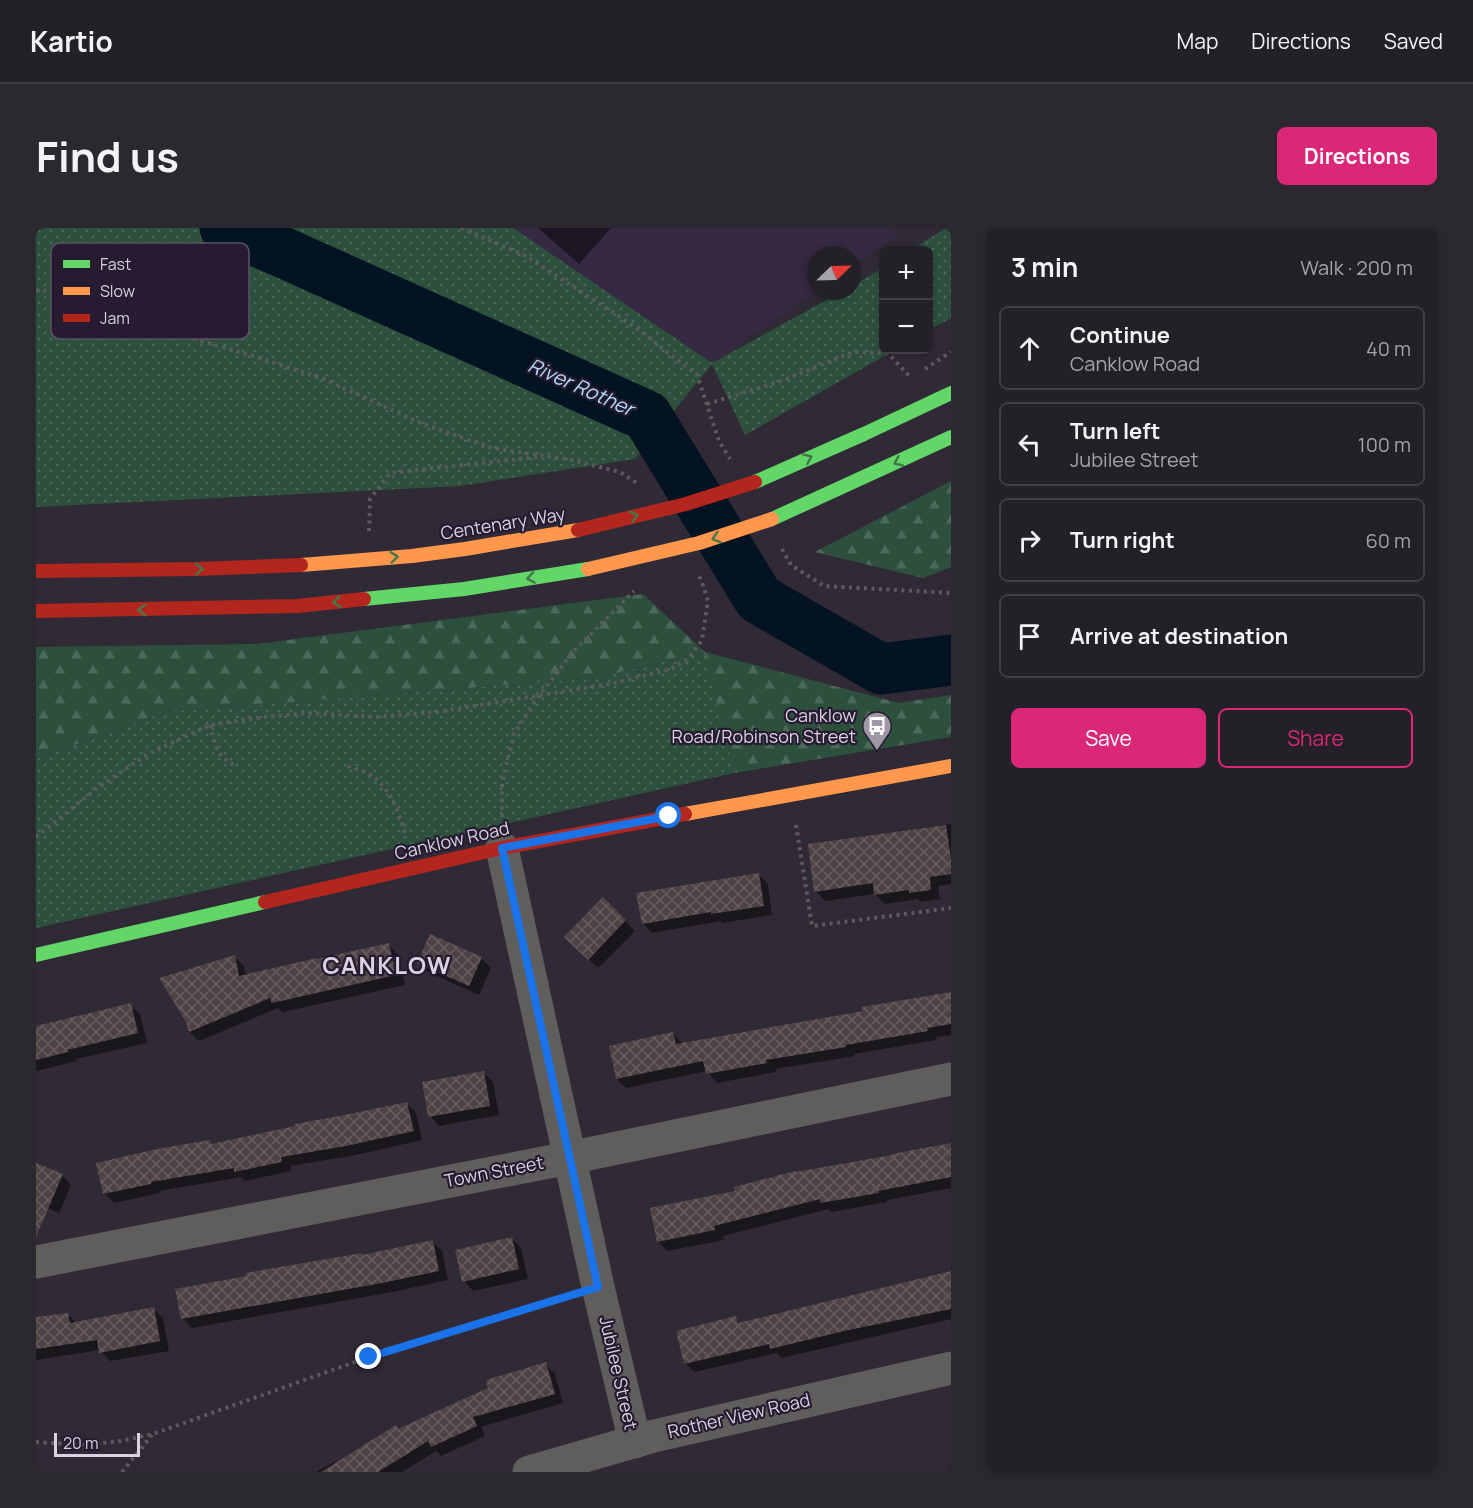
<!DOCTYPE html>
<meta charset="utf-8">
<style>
:root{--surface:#242028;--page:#2c2830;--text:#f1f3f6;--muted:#a3a3a8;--line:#413e45;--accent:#db2777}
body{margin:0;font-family:Manrope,sans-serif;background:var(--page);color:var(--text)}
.controls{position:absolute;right:18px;top:18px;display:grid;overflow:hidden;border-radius:9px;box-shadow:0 3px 9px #0003}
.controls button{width:54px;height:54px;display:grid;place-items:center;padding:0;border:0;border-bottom:2px solid var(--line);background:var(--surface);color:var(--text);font:30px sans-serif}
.compass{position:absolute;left:771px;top:18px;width:54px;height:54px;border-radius:50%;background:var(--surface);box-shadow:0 3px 9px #0003;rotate:67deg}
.scale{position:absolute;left:18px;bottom:15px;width:86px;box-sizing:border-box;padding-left:6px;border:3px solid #d9d2e1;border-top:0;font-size:16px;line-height:21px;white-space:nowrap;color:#d9d2e1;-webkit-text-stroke:4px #261b31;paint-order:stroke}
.stop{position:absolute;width:18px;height:18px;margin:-14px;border:4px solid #1a73e8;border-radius:50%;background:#fff}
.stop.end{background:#1a73e8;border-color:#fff;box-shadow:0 2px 6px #0008}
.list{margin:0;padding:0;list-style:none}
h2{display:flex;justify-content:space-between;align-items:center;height:78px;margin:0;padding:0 24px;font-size:26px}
h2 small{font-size:20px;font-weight:400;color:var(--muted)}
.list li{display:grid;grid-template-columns:39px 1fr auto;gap:18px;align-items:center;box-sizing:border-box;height:84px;margin:0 12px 12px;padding:0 12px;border:2px solid var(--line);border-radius:9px}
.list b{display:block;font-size:22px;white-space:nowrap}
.list p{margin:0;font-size:20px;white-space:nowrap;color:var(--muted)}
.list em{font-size:20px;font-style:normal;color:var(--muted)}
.actions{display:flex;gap:12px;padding:18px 24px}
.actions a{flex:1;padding:14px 0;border:2px solid var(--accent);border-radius:9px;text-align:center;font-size:21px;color:var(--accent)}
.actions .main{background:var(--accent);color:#fff}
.icon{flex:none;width:33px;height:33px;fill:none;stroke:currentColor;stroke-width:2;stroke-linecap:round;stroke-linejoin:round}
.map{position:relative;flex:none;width:915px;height:1244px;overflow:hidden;border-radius:9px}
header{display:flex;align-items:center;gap:36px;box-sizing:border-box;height:84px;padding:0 30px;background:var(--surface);border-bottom:2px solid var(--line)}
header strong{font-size:28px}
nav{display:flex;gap:33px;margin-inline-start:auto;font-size:21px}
.intro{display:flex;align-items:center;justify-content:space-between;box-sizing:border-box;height:144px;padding:0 36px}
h1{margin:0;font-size:42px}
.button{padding:15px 27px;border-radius:9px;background:var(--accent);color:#fff;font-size:21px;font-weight:700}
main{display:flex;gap:36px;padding:0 36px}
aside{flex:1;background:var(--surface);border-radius:9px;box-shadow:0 3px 9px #0003}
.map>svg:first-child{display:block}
.built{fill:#362943}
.green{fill:url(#green-dots)}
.forest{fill:url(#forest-firs)}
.shadow{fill:#0007}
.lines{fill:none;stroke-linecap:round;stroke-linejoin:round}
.river{stroke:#041322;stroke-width:51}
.building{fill:url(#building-cross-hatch)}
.path{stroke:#5d5a5c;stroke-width:4;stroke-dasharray:3 4.5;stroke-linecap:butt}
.street{stroke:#605e5d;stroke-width:33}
.fast{stroke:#63d668;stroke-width:14}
.slow{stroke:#ff974d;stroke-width:14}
.jam{stroke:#b3261e;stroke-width:14}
.slow-bridge{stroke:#ff974d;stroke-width:14}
.jam-bridge{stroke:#b3261e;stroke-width:14}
.oneway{stroke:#44784c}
.route{stroke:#1a73e8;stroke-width:8}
.labels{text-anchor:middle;stroke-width:4.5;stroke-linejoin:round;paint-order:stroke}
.street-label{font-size:18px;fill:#d9d2e1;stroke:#261b31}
.poi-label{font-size:18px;fill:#d9d2e1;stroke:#261b31;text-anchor:end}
.water-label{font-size:20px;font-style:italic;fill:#aedbf9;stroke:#261b31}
.district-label{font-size:24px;font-weight:bold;letter-spacing:1.5px;fill:#d9d2e1;stroke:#261b31}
.key{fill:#261b31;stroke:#5c5266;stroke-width:1.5}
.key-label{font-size:16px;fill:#d9d2e1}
</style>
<header>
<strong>Kartio</strong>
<nav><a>Map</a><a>Directions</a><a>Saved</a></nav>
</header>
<div class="intro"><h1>Find us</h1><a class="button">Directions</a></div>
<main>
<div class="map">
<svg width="915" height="1244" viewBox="0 0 915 1244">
<defs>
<pattern id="green-dots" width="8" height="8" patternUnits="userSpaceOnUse" patternTransform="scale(1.5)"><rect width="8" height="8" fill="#2d503d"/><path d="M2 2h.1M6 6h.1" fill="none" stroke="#4b6859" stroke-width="1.8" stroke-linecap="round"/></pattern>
<pattern id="forest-firs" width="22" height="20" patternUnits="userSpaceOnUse" patternTransform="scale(1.5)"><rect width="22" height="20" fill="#2d503d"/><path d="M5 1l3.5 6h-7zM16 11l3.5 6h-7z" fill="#4b6859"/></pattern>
<pattern id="building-cross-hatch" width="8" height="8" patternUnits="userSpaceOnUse" patternTransform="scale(1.5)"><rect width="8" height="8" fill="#4e4244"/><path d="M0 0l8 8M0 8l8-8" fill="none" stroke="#675c5f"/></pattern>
</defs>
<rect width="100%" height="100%" fill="#302a36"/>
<!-- built -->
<polygon class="built" points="477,0 856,0 861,7 816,38 816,27 780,27 781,63 676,135"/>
<!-- green -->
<g class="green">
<polygon points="0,0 477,0 676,135 807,63 816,63 816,58 847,40 848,122 859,122 709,207 676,136 599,231 424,258 0,279"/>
<polygon points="910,0 915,0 915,90 893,102 892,22 875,22"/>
<polygon points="669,424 698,545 0,700 0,531 129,484 559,450"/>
</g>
<!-- forest -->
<g class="forest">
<polygon points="915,253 915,339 887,350 779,324"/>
<polygon points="607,366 669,424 863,475 915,467 915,509 698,545 668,424 559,450 129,484 0,531 0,419 221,416"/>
</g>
<!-- shadow -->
<g class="shadow">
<polygon points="502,0 575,0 543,36"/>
<polygon points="915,596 915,656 902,658 904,671 884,674 882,671 849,676 839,666 789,673 780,663 774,617"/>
<polygon points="722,646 732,656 736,687 686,695 685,693 616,705 607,695"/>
<polygon points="567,671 599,703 562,740 530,709"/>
<polygon points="353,717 362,727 369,757 247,784 242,780 163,813 154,804 199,729 208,738 210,748"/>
<polygon points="445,730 455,740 443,767 392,744 383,735"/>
<polygon points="915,765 915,807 900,809 901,812 818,826 819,828 739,841 740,844 681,855 671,843 590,860 581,851 637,806 647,816 829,785"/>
<polygon points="94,777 104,786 111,815 40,831 41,833 0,843 0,799"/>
<polygon points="447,844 457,854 463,887 403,898 394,888"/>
<polygon points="371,875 380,885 386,912 320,927 254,938 255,943 209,953 206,949 123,963 124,965 78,975 68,965 173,914 177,917"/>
<polygon points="915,916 915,960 851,972 851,974 795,984 792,981 687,1008 688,1012 631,1023 622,1013 700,964"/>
<polygon points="0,936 26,947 35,957 23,985 0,975"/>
<polygon points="476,1011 485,1020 492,1051 437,1063 428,1053"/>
<polygon points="397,1014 406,1023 412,1052 356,1064 156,1100 146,1090 327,1029"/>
<polygon points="915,1045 915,1091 745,1130 741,1125 659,1144 649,1135 699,1090 705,1096"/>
<polygon points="118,1081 127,1090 133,1123 74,1133 64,1122 0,1132 0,1091 32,1086 40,1095"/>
<polygon points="509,1136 519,1146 527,1175 445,1199 449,1208 405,1228 400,1223 366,1244 280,1244 300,1233 302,1235 363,1202"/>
</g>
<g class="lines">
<!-- river -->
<polyline class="river" points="189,0 244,23 611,188 723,371 845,441 915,432"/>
</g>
<!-- building -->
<g class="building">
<polygon points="910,597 915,631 915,646 894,649 895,662 873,665 873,662 838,667 837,655 778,664 772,616"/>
<polygon points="723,645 728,678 675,686 675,684 606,696 600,665"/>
<polygon points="567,669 590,692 552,732 528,709"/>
<polygon points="394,706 446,729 433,758 381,735"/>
<polygon points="353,715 360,747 236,775 234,770 153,804 149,792 123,750 199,727 203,748 281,730 281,731"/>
<polygon points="915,764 915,796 891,800 892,803 810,817 810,819 730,832 731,835 670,846 667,833 580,851 573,818 637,804 640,816 827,783 826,779"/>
<polygon points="95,775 102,805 31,822 32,824 0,832 0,798"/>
<polygon points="448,843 454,878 392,889 386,854"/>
<polygon points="371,874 378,903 310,918 245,929 246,934 198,944 198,940 115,954 115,956 67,966 60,935 126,920 174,912 175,916 259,898 258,896 309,887"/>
<polygon points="915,915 915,949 842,963 843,965 784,975 784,971 678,998 679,1002 621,1014 614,980 699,963 698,959 759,943 760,944 856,927 856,926"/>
<polygon points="0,935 27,946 0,1009"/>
<polygon points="476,1009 483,1041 426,1054 419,1022"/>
<polygon points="397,1012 403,1043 346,1055 145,1091 139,1061 211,1048 210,1045 326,1025 326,1027"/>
<polygon points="915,1043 915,1081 808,1103 734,1121 733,1116 648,1136 640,1103 700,1088 702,1095"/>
<polygon points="118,1079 124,1113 63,1125 61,1112 0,1121 0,1089 32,1085 34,1095"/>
<polygon points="510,1134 519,1166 437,1189 441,1198 395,1219 392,1213 342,1244 285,1244 360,1197 362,1201 452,1160 450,1152"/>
</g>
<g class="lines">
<!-- path -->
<g class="path">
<polyline points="425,0 490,28 599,99 661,147 683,213 694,231"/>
<polyline points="0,62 10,63 93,92 217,128 288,151 387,196 456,220 536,232 584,244 602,256"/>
<polyline points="889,141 915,124"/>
<polyline points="671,176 748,152 817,124 852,125 875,150"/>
<polyline points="333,303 334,271 354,245 501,229"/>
<polyline points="746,321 755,337 788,358 915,365"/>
<path d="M174,497C180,517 179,527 198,537"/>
<path d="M312,538C319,541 328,543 335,547C356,562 364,586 370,610"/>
<polyline points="466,589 466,555 478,506 499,473 537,424 598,363"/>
<polyline points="760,597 776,698 915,680"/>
<polyline points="0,609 60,561 112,526 174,497 221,490 271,485 339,489 401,484 574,456 635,441 652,431 666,412 672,373 666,354 662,346"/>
<polyline points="0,1214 50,1217 85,1213 117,1206 333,1129 532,1068"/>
<polyline points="86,1244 116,1207"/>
</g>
<!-- street -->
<g class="street">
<polyline points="466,620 562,1059 599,1214"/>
<polyline points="0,1034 533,930 915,851"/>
<polyline points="493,1244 618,1208 915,1140"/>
</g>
<!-- fast -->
<g class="fast">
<polyline points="719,254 828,206 915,165"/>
<polyline points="736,291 915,209"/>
<polyline points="328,371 428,361 552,341"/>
<polyline points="0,727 229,674"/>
</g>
<!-- slow -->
<g class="slow">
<polyline points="265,337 376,328 429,321 542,302"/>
<polyline points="649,586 915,538"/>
</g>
<!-- jam -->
<g class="jam">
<polyline points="0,343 161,341 265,337"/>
<polyline points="0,383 261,378 328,371"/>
<polyline points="229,674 466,620 649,586"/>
</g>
<!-- slow-bridge -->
<polyline class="slow-bridge" points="552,341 663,315 736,291"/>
<!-- jam-bridge -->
<polyline class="jam-bridge" points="542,302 650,276 719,254"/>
</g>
<!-- one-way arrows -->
<defs><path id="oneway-chevron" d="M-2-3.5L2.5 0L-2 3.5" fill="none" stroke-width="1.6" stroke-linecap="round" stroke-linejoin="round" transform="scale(1.5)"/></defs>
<g class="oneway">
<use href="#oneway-chevron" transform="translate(772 230) rotate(-24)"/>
<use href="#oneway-chevron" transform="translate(862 234) rotate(155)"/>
<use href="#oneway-chevron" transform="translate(598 288) rotate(-14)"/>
<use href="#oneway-chevron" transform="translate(680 310) rotate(162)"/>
<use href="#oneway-chevron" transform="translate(358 329) rotate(-6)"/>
<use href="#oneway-chevron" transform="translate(163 341) rotate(-2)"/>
<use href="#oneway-chevron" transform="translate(495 350) rotate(171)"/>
<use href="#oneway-chevron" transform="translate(301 374) rotate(174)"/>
<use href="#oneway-chevron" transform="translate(106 382) rotate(179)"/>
</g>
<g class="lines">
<!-- route -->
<polyline class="route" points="333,1129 562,1059 466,620 633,588"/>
</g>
<!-- icons -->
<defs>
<g id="bus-pin" transform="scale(1.5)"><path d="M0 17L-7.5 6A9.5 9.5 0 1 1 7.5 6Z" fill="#9e97a5" stroke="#261b31"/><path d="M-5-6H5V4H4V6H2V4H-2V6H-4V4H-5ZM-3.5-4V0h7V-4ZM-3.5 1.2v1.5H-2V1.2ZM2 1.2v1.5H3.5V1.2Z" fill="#fff"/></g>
</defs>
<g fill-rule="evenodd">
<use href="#bus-pin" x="841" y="498"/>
</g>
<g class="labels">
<!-- street labels -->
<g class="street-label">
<text transform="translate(467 296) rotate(-9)" y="6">Centenary Way</text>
<text transform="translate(416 613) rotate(-13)" y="6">Canklow Road</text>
<text transform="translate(458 944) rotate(-11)" y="6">Town Street</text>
<text transform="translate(582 1145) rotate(77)" y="6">Jubilee Street</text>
<text transform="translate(703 1188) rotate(-13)" y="6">Rother View Road</text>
</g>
<!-- poi labels -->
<g class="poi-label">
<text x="820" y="494">Canklow<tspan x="820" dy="21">Road/Robinson Street</tspan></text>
</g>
<!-- water labels -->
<g class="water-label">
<text transform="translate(545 159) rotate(24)" y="7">River Rother</text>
</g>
<!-- district labels -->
<g class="district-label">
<text x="351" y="746">CANKLOW</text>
</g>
</g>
<!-- legend -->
<rect x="15" y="15" width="198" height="96" rx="9" class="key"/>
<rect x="27" y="32" width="27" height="8" fill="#63d668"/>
<rect x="27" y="59" width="27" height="8" fill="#ff974d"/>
<rect x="27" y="86" width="27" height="8" fill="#b3261e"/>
<g class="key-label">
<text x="64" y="42">Fast</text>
<text x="64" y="69">Slow</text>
<text x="64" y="96">Jam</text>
</g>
</svg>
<div class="controls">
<button>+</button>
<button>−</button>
</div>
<svg class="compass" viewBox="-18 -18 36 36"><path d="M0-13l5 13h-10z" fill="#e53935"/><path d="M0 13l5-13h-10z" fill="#a3a3a8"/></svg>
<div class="scale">20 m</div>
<div class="stop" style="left:633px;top:588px"></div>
<div class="stop end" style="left:333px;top:1129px"></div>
</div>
<aside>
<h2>3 min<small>Walk · 200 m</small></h2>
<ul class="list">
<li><svg class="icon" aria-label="ahead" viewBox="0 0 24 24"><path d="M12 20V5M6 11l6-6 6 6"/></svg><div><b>Continue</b><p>Canklow Road</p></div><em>40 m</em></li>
<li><svg class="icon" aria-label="left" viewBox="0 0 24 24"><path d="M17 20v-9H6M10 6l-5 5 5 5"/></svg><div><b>Turn left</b><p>Jubilee Street</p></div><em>100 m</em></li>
<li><svg class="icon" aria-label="right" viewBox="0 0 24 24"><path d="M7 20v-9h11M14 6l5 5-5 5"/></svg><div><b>Turn right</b></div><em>60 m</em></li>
<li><svg class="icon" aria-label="arrive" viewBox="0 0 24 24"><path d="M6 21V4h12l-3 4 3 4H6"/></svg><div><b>Arrive at destination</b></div></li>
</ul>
<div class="actions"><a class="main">Save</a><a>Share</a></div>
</aside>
</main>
